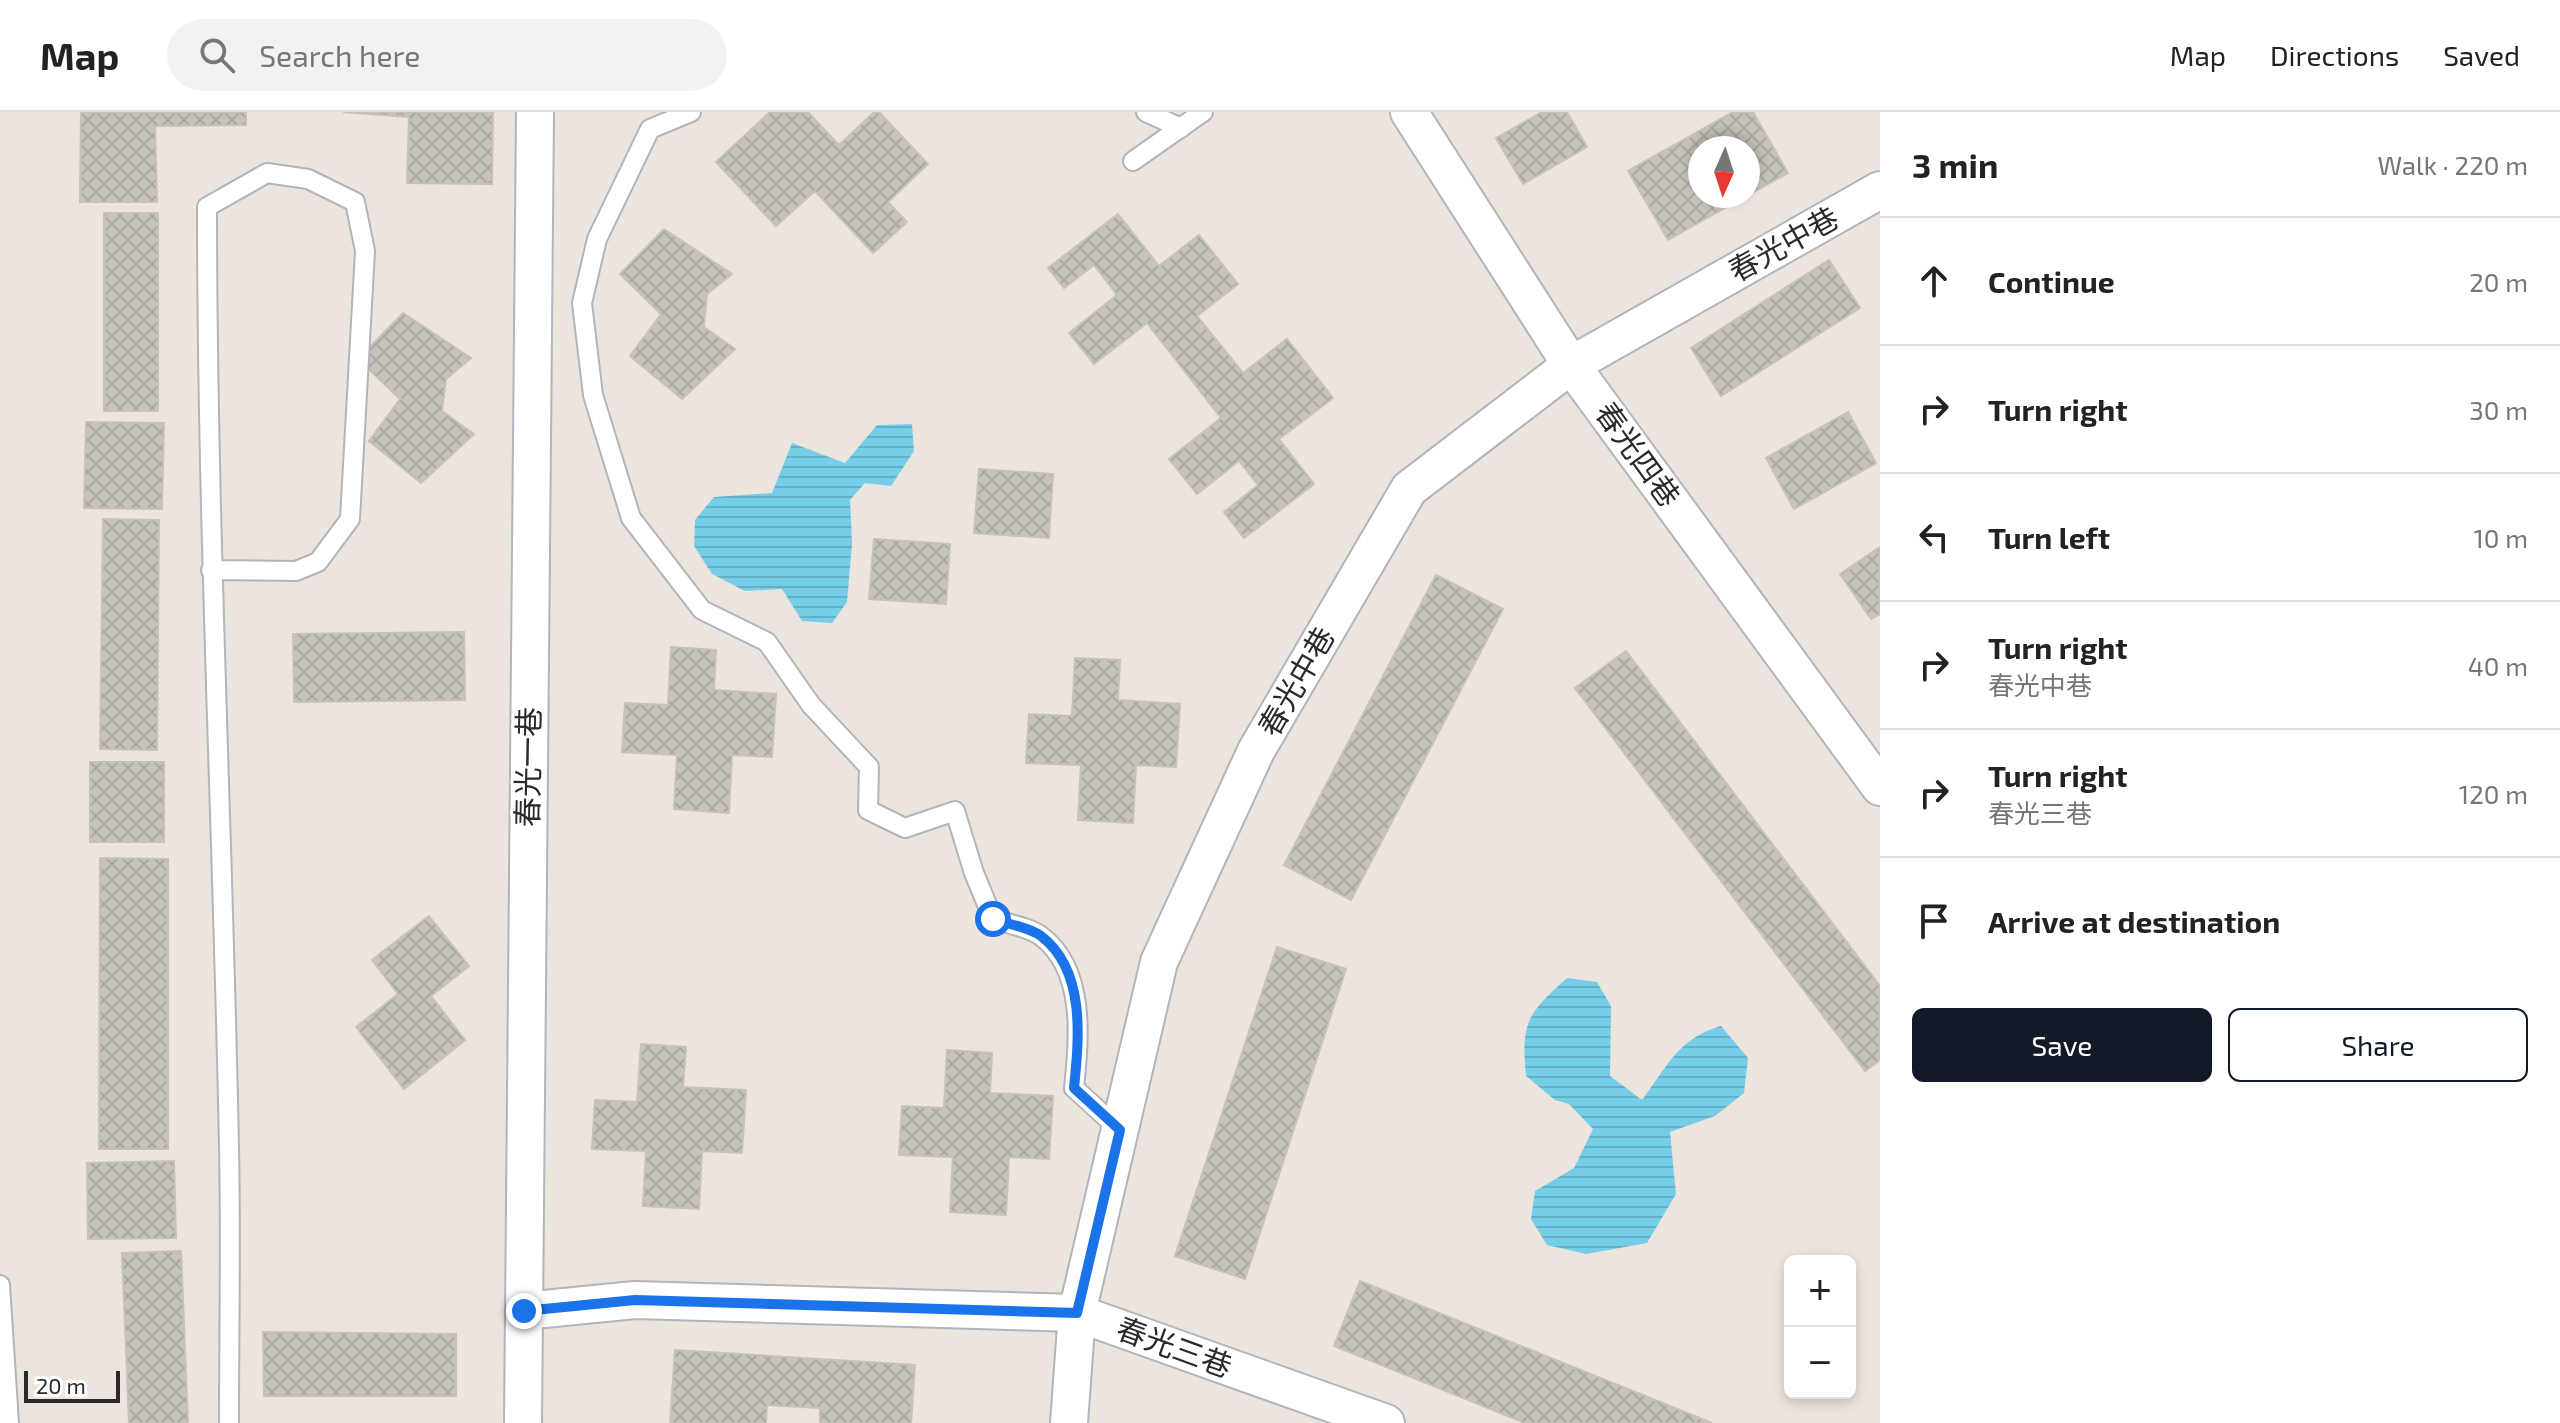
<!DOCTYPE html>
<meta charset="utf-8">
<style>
:root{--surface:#fff;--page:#f2f2f2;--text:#222;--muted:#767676;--line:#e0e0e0;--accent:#111827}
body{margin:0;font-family:"Exo 2","Noto Sans SC",sans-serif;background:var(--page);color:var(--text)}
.controls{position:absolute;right:24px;bottom:24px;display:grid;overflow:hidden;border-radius:12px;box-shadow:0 4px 12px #0003}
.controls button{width:72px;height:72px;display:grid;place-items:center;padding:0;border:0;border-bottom:2px solid var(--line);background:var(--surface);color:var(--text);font:40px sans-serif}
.compass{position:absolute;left:1688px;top:24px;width:72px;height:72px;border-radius:50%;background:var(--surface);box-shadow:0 4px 12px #0003;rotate:183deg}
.scale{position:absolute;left:24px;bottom:20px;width:96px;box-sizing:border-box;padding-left:8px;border:4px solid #2a2a2a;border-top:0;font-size:22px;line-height:28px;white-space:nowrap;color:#2a2a2a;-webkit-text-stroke:6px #fff;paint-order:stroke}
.stop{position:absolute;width:24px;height:24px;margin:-18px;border:6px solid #1a73e8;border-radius:50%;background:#fff}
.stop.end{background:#1a73e8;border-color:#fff;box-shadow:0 2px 8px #0008}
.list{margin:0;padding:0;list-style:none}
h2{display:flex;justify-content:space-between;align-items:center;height:104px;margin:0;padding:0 32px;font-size:34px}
h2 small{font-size:26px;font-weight:400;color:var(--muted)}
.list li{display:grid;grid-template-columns:52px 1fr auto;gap:24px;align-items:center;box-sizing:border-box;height:128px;padding:0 32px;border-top:2px solid var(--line)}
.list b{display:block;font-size:30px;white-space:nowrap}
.list p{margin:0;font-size:26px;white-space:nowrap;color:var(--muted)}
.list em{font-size:26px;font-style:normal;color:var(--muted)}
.actions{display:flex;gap:16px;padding:24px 32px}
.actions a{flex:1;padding:18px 0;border:2px solid var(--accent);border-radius:12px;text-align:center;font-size:28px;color:var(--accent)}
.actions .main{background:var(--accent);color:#fff}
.icon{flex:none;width:44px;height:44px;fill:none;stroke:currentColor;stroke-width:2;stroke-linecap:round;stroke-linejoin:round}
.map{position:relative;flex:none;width:1880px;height:1311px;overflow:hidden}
header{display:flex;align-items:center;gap:48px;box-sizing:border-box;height:112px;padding:0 40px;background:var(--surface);border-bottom:2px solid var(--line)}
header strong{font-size:38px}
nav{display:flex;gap:44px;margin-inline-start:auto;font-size:28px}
.search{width:560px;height:72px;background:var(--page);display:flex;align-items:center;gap:20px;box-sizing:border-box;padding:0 28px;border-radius:44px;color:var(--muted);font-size:30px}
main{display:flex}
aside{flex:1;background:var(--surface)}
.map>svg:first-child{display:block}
.water{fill:url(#water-rules)}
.building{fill:url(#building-cross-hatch);stroke:#c7c1b7;stroke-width:2}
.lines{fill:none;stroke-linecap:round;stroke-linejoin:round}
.service-casing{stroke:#b0b4bd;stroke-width:22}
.minor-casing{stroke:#b0b4bd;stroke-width:40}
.service{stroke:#fff;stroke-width:18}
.minor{stroke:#fff;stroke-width:36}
.route{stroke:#1a73e8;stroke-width:10}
.labels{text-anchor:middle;stroke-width:6;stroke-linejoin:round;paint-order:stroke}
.street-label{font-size:30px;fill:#2a2a2a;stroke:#fff}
</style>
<header>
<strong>Map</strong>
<div class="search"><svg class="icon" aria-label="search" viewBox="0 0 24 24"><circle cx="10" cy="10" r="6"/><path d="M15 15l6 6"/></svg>Search here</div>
<nav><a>Map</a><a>Directions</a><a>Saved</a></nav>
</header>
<main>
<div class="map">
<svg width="1880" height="1311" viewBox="0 0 1880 1311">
<defs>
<pattern id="water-rules" width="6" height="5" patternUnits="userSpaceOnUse" patternTransform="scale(2)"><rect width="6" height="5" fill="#75cde8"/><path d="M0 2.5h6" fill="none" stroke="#65b0c7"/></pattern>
<pattern id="building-cross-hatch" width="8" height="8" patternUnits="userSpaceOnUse" patternTransform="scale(2)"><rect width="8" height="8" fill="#c7c3bb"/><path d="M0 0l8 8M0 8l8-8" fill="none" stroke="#aba8a1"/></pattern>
</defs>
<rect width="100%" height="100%" fill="#ebe5dd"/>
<!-- water -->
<g class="water">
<polygon points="912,312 914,339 891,374 865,371 850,388 852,432 847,490 832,511 802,509 782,477 745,479 712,462 694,434 695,408 714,385 772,381 792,331 845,351 877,313"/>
<path d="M1567,866L1597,870L1611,894L1610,964L1642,988C1667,955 1678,926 1721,914L1748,946L1744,981L1715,1004L1670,1020L1676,1082L1647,1131L1586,1142L1547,1133L1531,1107L1535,1079L1574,1056L1593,1017L1569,992L1555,988L1526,964C1521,910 1527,902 1567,866Z"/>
</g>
<!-- building -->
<g class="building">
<polygon points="81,0 246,0 246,13 155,14 157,90 80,90"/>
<polygon points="343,0 493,0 492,72 407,71 409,5"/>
<polygon points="770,0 808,0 839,33 874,0 879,0 928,52 888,90 907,110 873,141 815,79 776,114 716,50"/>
<polygon points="1542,0 1567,0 1587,35 1523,72 1496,26"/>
<polygon points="1733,0 1753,0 1788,61 1748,83 1748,36 1700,36 1700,84 1746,84 1668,128 1628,59"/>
<rect x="104" y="101" width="54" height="198"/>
<polygon points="1118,102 1159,154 1199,123 1238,172 1197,204 1243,261 1287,227 1333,286 1279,327 1314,372 1244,426 1224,400 1258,373 1239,349 1197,382 1169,347 1221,306 1147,211 1094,252 1069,221 1117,183 1094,153 1064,176 1048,156"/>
<polygon points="664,117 732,162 707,182 704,215 735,237 682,287 630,244 661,202 620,162"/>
<polygon points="1829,148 1860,196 1721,284 1691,236"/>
<polygon points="403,201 471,246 446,267 442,299 474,322 421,371 369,329 400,287 358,247"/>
<polygon points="1848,300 1876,351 1794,397 1766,346"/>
<polygon points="86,310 164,311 162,397 84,396"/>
<polygon points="979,357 1053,362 1049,426 974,421"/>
<polygon points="103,407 159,408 157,638 100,637"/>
<polygon points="874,427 950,432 946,492 869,487"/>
<polygon points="1880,435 1880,502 1871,507 1840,462"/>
<polygon points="1436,463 1503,497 1351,788 1284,753"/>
<polygon points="464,520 465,588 294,590 293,522"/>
<polygon points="671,535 716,538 714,578 776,582 772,645 732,643 729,701 674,697 677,643 622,640 625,591 668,593"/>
<polygon points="1626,539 1880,874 1880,948 1865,959 1575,576"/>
<polygon points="1075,546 1120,548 1118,588 1180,592 1176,655 1136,653 1133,711 1078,708 1081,653 1026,651 1029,602 1072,604"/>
<rect x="90" y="650" width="74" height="80"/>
<polygon points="100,746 168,747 168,1037 99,1037"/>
<polygon points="429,804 469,854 431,884 465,928 404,977 356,915 398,882 372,848"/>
<polygon points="1277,835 1346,857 1245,1167 1175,1144"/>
<polygon points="641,932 686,935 683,975 746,978 742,1041 702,1039 699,1097 643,1094 646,1039 592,1037 595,988 637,990"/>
<polygon points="947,938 992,941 990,981 1053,984 1049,1047 1009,1045 1006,1103 950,1100 953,1045 899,1043 902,994 944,996"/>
<polygon points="174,1049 176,1126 88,1127 87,1051"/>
<polygon points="181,1139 188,1311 129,1311 122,1141"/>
<polygon points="1360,1169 1712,1311 1525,1311 1334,1234"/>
<polygon points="263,1220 456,1222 456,1284 264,1284"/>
<polygon points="675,1238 915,1253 911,1311 820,1311 820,1296 767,1293 766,1311 670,1311"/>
</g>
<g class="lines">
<!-- service casing -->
<g class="service-casing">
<g id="service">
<path d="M691,0L650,17L597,127L582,191L593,283L631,406L702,498L767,530L811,593L869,655L868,698L905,716L955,699L974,761L993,807C1007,812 1029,815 1041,824C1086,858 1079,926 1074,976L1120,1018"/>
<polyline points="1146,0 1181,16"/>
<polyline points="1133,49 1203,0"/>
<path d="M211,458L296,459L318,450L350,407L365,139L355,90L308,67L267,61L207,95C207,409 223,722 229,1036C231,1127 229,1219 229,1311"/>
<polyline points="0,1173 9,1311"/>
</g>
</g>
<!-- minor casing -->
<g class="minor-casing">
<g id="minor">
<polyline points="1409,0 1571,253 1880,675"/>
<polyline points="524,1199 635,1188 1077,1201 1386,1311"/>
<polyline points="523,1311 535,0"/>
<polyline points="1069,1311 1077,1201 1159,850 1256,639 1409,377 1571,253 1880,78"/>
</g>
</g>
<!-- service -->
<use href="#service" class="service"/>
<!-- minor -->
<use href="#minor" class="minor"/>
</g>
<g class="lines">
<!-- route -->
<path class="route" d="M524,1199L635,1188L1077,1201L1120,1018L1074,976C1079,927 1086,858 1041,824C1029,815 1007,812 993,807"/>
</g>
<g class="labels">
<!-- street labels -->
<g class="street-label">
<text transform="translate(1784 133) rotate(-29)" y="10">春光中巷</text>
<text transform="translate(1637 343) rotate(54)" y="10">春光四巷</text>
<text transform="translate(1297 570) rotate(-60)" y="10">春光中巷</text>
<text transform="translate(529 655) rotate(-89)" y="10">春光一巷</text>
<text transform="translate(1174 1236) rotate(20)" y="10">春光三巷</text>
</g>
</g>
</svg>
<div class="controls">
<button>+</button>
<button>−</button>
</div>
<svg class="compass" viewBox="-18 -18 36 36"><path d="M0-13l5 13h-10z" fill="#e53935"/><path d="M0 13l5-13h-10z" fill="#767676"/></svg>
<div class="scale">20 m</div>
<div class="stop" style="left:993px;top:807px"></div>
<div class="stop end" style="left:524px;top:1199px"></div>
</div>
<aside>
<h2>3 min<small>Walk · 220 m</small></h2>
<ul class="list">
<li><svg class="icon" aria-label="ahead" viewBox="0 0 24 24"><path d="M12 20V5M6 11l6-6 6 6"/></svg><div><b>Continue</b></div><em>20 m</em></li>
<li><svg class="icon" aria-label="right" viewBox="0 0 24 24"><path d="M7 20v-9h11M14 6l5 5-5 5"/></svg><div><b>Turn right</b></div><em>30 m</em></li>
<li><svg class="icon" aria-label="left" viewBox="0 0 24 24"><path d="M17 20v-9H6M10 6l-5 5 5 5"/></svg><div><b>Turn left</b></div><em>10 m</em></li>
<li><svg class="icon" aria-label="right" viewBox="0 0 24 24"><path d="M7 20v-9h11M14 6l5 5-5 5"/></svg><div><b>Turn right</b><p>春光中巷</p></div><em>40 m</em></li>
<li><svg class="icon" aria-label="right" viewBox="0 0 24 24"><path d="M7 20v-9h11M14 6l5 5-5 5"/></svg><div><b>Turn right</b><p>春光三巷</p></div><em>120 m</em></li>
<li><svg class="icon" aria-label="arrive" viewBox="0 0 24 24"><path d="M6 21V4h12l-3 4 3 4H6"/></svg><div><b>Arrive at destination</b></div></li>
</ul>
<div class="actions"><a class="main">Save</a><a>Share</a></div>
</aside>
</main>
